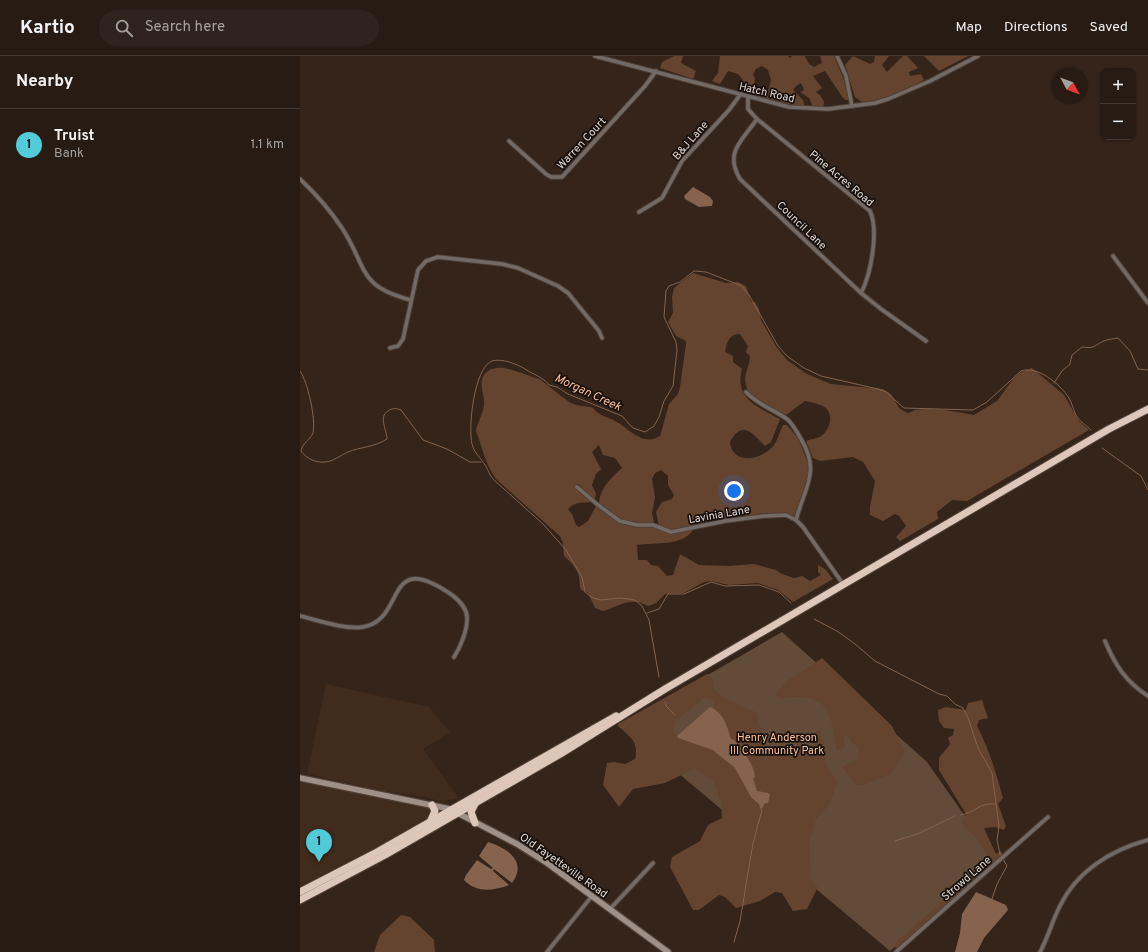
<!DOCTYPE html>
<meta charset="utf-8">
<style>
:root{--surface:#271b14;--page:#2f241d;--text:#f1f3f6;--muted:#a4a1a0;--line:#433934;--accent:#52cbd8}
body{margin:0;font-family:Overpass,sans-serif;background:var(--page);color:var(--text)}
.controls{position:absolute;right:12px;top:12px;display:grid;overflow:hidden;border-radius:8px;box-shadow:0 1px 3px #0004}
.controls button{width:36px;height:36px;display:grid;place-items:center;padding:0;border:0;border-bottom:1px solid var(--line);background:var(--surface);color:var(--text);font:20px sans-serif}
.compass{position:absolute;left:752px;top:12px;width:36px;height:36px;border-radius:50%;background:var(--surface);box-shadow:0 1px 3px #0004;rotate:131deg}
.you{position:absolute;left:434px;top:435px;width:14px;height:14px;margin:-10px;border:3px solid #fff;border-radius:50%;background:#1a73e8;box-shadow:0 0 0 6px #1a73e833}
.badge{display:grid;place-items:center;width:26px;height:26px;border-radius:50%;background:var(--accent);color:#111;font-size:13px;font-weight:700}
.pin{position:absolute;translate:-50% -33px;filter:drop-shadow(0 1px 2px #0008)}
.pin::after{content:'';position:absolute;top:21px;width:14px;height:12px;background:inherit;clip-path:polygon(0 0,100% 0,50% 100%)}
.list{margin:0;padding:0;list-style:none}
h2{display:flex;justify-content:space-between;align-items:center;height:52px;margin:0;padding:0 16px;font-size:17px}
h2 small{font-size:13px;font-weight:400;color:var(--muted)}
.list li{display:grid;grid-template-columns:26px 1fr auto;gap:12px;align-items:center;box-sizing:border-box;height:72px;padding:0 16px;border-top:1px solid var(--line)}
.list b{display:block;font-size:15px;white-space:nowrap}
.list p{margin:0;font-size:13px;white-space:nowrap;color:var(--muted)}
.list em{font-size:13px;font-style:normal;color:var(--muted)}
.icon{flex:none;width:22px;height:22px;fill:none;stroke:currentColor;stroke-width:2;stroke-linecap:round;stroke-linejoin:round}
.map{position:relative;flex:none;width:848px;height:896px;overflow:hidden}
header{display:flex;align-items:center;gap:24px;box-sizing:border-box;height:56px;padding:0 20px;background:var(--surface);border-bottom:1px solid var(--line)}
header strong{font-size:19px}
nav{display:flex;gap:22px;margin-inline-start:auto;font-size:14px}
.search{width:280px;height:36px;background:var(--page);display:flex;align-items:center;gap:10px;box-sizing:border-box;padding:0 14px;border-radius:22px;color:var(--muted);font-size:15px}
main{display:flex}
aside{flex:1;background:var(--surface)}
.map>svg:first-child{display:block}
.built{fill:#412b1c}
.green{fill:#634b3a}
.forest{fill:#64442f;fill-rule:evenodd}
.water{fill:#85634c}
.lines{fill:none;stroke-linecap:round;stroke-linejoin:round}
.stream{stroke:#85634c;stroke-width:1}
.street-casing{stroke:#504137;stroke-width:5.5}
.secondary-casing{stroke:#504137;stroke-width:8}
.highway-casing{stroke:#504137;stroke-width:9}
.street{stroke:#736a65;stroke-width:3.5}
.secondary{stroke:#9e9087;stroke-width:5.5}
.highway{stroke:#dcc7ba;stroke-width:7}
.labels{text-anchor:middle;stroke-width:3.5;stroke-linejoin:round;paint-order:stroke}
.street-label{font-size:11px;fill:#e2d7d0;stroke:#160f0b}
.park-label{font-size:11px;fill:#fbc099;stroke:#160f0b}
.water-label{font-size:12px;font-style:italic;fill:#fac098;stroke:#160f0b}
</style>
<header>
<strong>Kartio</strong>
<div class="search"><svg class="icon" aria-label="search" viewBox="0 0 24 24"><circle cx="10" cy="10" r="6"/><path d="M15 15l6 6"/></svg>Search here</div>
<nav><a>Map</a><a>Directions</a><a>Saved</a></nav>
</header>
<main>
<aside>
<h2>Nearby<small></small></h2>
<ul class="list">
<li><span class="badge">1</span><div><b>Truist</b><p>Bank</p></div><em>1.1 km</em></li>
</ul>
</aside>
<div class="map">
<svg width="848" height="896" viewBox="0 0 848 896">
<rect width="100%" height="100%" fill="#34241a"/>
<!-- built -->
<g class="built">
<polygon points="26,628 129,651 150,676 123,693 159,742 143,746 124,741 84,735 7,718"/>
<polygon points="0,723 84,742 95,746 129,751 133,754 130,762 0,833"/>
</g>
<!-- green -->
<polygon class="green" points="482,576 627,706 695,803 590,895 321,669"/>
<!-- forest -->
<g class="forest">
<polygon points="374,0 383,0 381,7 396,15 393,23 360,12 362,6"/>
<polygon points="420,0 488,0 490,2 492,0 505,0 509,8 514,11 522,7 520,0 534,0 544,24 549,44 546,44 543,42 525,15 513,20 522,32 516,36 520,39 524,46 523,52 513,51 509,42 500,36 504,34 501,27 496,30 493,34 503,44 505,51 460,43 453,40 459,35 464,37 468,36 471,24 468,14 462,10 456,13 453,18 455,22 454,31 450,38 440,35 439,29 443,24 438,18 428,15 420,28 412,25 418,17"/>
<path d="M553,0L570,8L574,6L575,0H589L582,9L587,16L603,0H607L618,12L609,16L610,20L621,18L624,24C605,34 583,45 562,46L555,41L545,9Z"/>
<polygon points="624,0 668,0 639,15"/>
<path d="M393,217L426,227L438,226L446,230L451,246H455L459,253L461,264L477,292L487,304L507,318L531,328L583,333L591,338L599,352L607,357C610,357 612,355 615,354C635,351 655,356 674,359L697,345L714,322L721,316L732,312L764,339L779,365L789,374L667,445L652,444L637,456L638,463L600,485L596,481L606,470L599,460L595,458L583,465L570,459V451L575,425L563,406L553,401L520,405L513,402L506,385C510,383 517,383 521,380C532,372 535,354 520,349C516,347 510,346 505,345L486,359C472,352 446,344 445,324C445,316 450,308 450,300L446,296L448,290L440,278C429,278 427,286 425,296L433,300V306L442,313C434,343 458,351 480,363L471,386L465,390C453,378 442,363 430,386C430,388 431,393 433,395C442,409 466,400 474,389C478,383 480,375 483,369H487L498,382L510,412L509,421L495,462L487,457H464L397,468L372,475L359,470L356,456L362,446L372,443L374,439L368,429V420L361,414L355,417L352,423L355,441L352,457L354,466C337,476 313,458 299,449C299,433 311,422 322,412L315,402L303,399L299,389L292,396L301,413L296,418L292,429L296,438L295,444L278,428L276,431L293,446C282,447 276,445 268,453L272,458L276,469L279,471L288,465L296,450L311,460L337,471L352,470L371,478L394,473C382,491 356,486 337,489L338,504H347L351,509L358,510L367,520L373,519L380,498L399,509L429,510L454,508L476,514L482,518L494,522L502,520L510,525L521,519L518,516V509L525,513L533,523L493,546L478,534L458,527L429,529L411,525L404,526L384,537L365,538L356,547L348,550C329,540 321,550 303,555L295,552L288,537L281,534C279,529 280,526 279,521C278,513 270,505 264,500L263,487L260,480L196,423C186,410 182,391 176,375C177,367 183,358 184,349C185,339 178,329 184,319C195,304 217,316 230,320C234,322 238,322 241,324C250,331 258,338 268,345C276,351 284,349 293,352C299,360 308,361 315,365C330,373 342,391 360,380L369,348L378,338L380,331L386,288V285L376,280L368,266L373,257L372,241L374,232Z"/>
<path d="M522,602L592,670L605,696L591,718L565,729H556L542,711L559,702L558,691L552,687L547,679L543,682L546,690L537,695C531,671 535,644 502,641C494,640 486,644 477,642L478,635L487,625Z"/>
<path d="M407,618L411,620L414,627L412,630L419,638L430,645L433,644L439,650L456,656L469,701L486,694L516,688V675L520,674L521,682L524,684L525,690L521,694L530,718L534,720L537,726L530,748L516,763L509,787L511,824L518,831L507,853L493,855L482,837L475,836L460,845L436,852L425,841L419,839L399,854H393L370,811L372,801L400,785L408,769L422,762L421,746L413,724L394,713L365,727L333,733L319,751L303,729L307,707L314,706L325,708L335,703C339,685 330,681 318,670V668ZM404,642L413,644L415,654L426,666L431,684L437,688L451,706L457,735L468,737L462,751L460,752L459,748L451,741L435,712L420,701L413,694L378,682L373,675L374,666Z"/>
<path d="M682,644L688,662L679,664L677,670C689,693 696,717 703,742L698,748L706,770L704,774L695,771L684,772L696,798L701,795L703,799L596,893L594,888L648,840V835L689,802L675,781L662,767L666,758L639,714V702L650,688L648,682L653,679L654,673L644,672L639,665L638,654L646,651L666,654L668,647Z"/>
<polygon points="101,859 110,861 134,884 135,896 74,896 80,879"/>
</g>
<!-- water -->
<g class="water">
<polygon points="393,131 410,141 413,145 412,150 399,151 385,143 384,140"/>
<path d="M410,651C424,657 427,670 431,683L434,684C443,695 453,706 455,721L453,723L457,735L468,737L470,739L468,747H465L461,754L459,748L451,741L435,712L413,694L378,682L377,680Z"/>
<path d="M188,786C207,792 228,805 212,827L194,813L193,815L209,829C194,835 176,837 164,824L166,819L177,804L191,813L193,812L179,800Z"/>
<polygon points="676,836 706,849 708,854 684,882 677,896 655,896 660,877 662,858"/>
</g>
<g class="lines">
<!-- stream -->
<g class="stream">
<path d="M0,315C8,326 16,364 13,377C10,384 3,386 1,395C6,402 15,407 25,406C32,406 41,399 48,396C60,391 75,391 87,383C87,374 78,361 88,355C92,352 96,352 101,354L123,384L147,393L170,406H181"/>
<path d="M754,327L762,315L770,308L772,299L782,291C796,293 794,289 804,285C808,283 814,283 818,282L830,295L838,313L848,314"/>
<polyline points="802,392 841,420 848,434"/>
<polyline points="347,557 359,553 368,538 384,538 411,526 425,530 459,529 479,536 491,547"/>
<polyline points="514,563 537,575 555,588 575,605 639,638 647,640 655,648 663,652 668,662 678,692 692,717 699,770 697,784 700,798 707,810 697,828 692,843"/>
<path d="M359,621L349,564L342,550L335,544L321,542L300,544L291,541L285,536L282,521L266,494L243,468L194,424C187,416 189,414 185,409C181,402 174,397 172,388C168,371 174,312 192,305C202,302 217,308 225,313C234,319 243,321 249,329L257,331L268,338L322,360L333,372L345,376L354,370L359,361L364,345L373,330L377,294L376,286L364,261L366,235L369,230L380,226L394,215L406,216L442,230L449,239L478,290L487,300L504,312L521,320L578,333L586,336L604,352L673,354L687,346L721,315C737,309 760,328 769,342C772,347 773,353 776,359C779,365 787,370 791,374"/>
<polyline points="365,646 366,650 375,659"/>
<path d="M661,759C674,757 680,746 695,748"/>
<polyline points="595,785 617,778 655,760"/>
<polyline points="434,886 440,865 453,787 462,754"/>
</g>
<!-- street casing -->
<g class="street-casing">
<g id="street">
<polyline points="295,0 489,51 528,53 575,47 588,43 630,25 678,0"/>
<polyline points="537,0 546,20 552,50"/>
<path d="M448,41V53L457,63L570,155C579,175 571,218 561,237"/>
<path d="M457,63C442,85 424,96 440,123L561,237L581,253L626,285"/>
<polyline points="209,85 246,118 251,121 262,121 345,30 356,15"/>
<path d="M0,123C16,138 30,154 42,172C68,212 57,230 111,244"/>
<polyline points="339,156 362,142 382,105 429,54 440,39"/>
<polyline points="813,200 848,247"/>
<polyline points="90,292 98,290 103,283 118,214 126,205 138,201 202,208 218,212 258,230 268,237 299,275 302,282"/>
<path d="M446,336C458,349 473,353 487,363C493,368 497,376 501,383C521,416 504,432 496,464"/>
<polyline points="277,431 298,449 320,465 337,469 353,469 371,476 425,465 464,460 486,459 496,464 503,471 543,528"/>
<path d="M0,560C17,564 46,574 63,571C107,564 83,491 152,539C160,545 168,553 167,564C167,575 160,592 154,601"/>
<path d="M805,585C815,609 826,626 848,640"/>
<polyline points="310,853 353,807"/>
<polyline points="247,896 292,840"/>
<polyline points="596,896 748,761"/>
<path d="M740,896C748,882 752,865 760,850C777,815 811,794 848,784"/>
</g>
</g>
<!-- secondary casing -->
<g class="secondary-casing">
<polyline id="secondary" points="0,722 150,753 217,788 247,807 368,896"/>
</g>
<!-- highway casing -->
<g class="highway-casing">
<g id="highway">
<polyline points="175,748 171,756 175,767"/>
<polyline points="131,764 135,755 132,749"/>
<polyline points="0,836 77,796 316,660"/>
<polyline points="0,844 85,799 262,697 365,633 809,373 848,353"/>
</g>
</g>
<!-- street -->
<use href="#street" class="street"/>
<!-- secondary -->
<use href="#secondary" class="secondary"/>
<!-- highway -->
<use href="#highway" class="highway"/>
</g>
<g class="labels">
<!-- street labels -->
<g class="street-label">
<text transform="translate(467 36) rotate(13)" y="4">Hatch Road</text>
<text transform="translate(390 84) rotate(-49)" y="4">B&amp;J Lane</text>
<text transform="translate(281 87) rotate(-47)" y="4">Warren Court</text>
<text transform="translate(542 122) rotate(40)" y="4">Pine Acres Road</text>
<text transform="translate(502 169) rotate(44)" y="4">Council Lane</text>
<text transform="translate(419 458) rotate(-10)" y="4">Lavinia Lane</text>
<text transform="translate(264 809) rotate(35)" y="4">Old Fayetteville Road</text>
<text transform="translate(666 822) rotate(-41)" y="4">Strowd Lane</text>
</g>
<!-- park labels -->
<g class="park-label">
<text x="477" y="685">Henry Anderson<tspan x="477" dy="13">III Community Park</tspan></text>
</g>
<!-- water labels -->
<g class="water-label">
<text transform="translate(288 336) rotate(25)" y="4">Morgan Creek</text>
</g>
</g>
</svg>
<div class="controls">
<button>+</button>
<button>−</button>
</div>
<svg class="compass" viewBox="-18 -18 36 36"><path d="M0-13l5 13h-10z" fill="#e53935"/><path d="M0 13l5-13h-10z" fill="#a4a1a0"/></svg>
<div class="you"></div>
<div class="pin badge" style="left:19px;top:806px">1</div>
</div>
</main>
